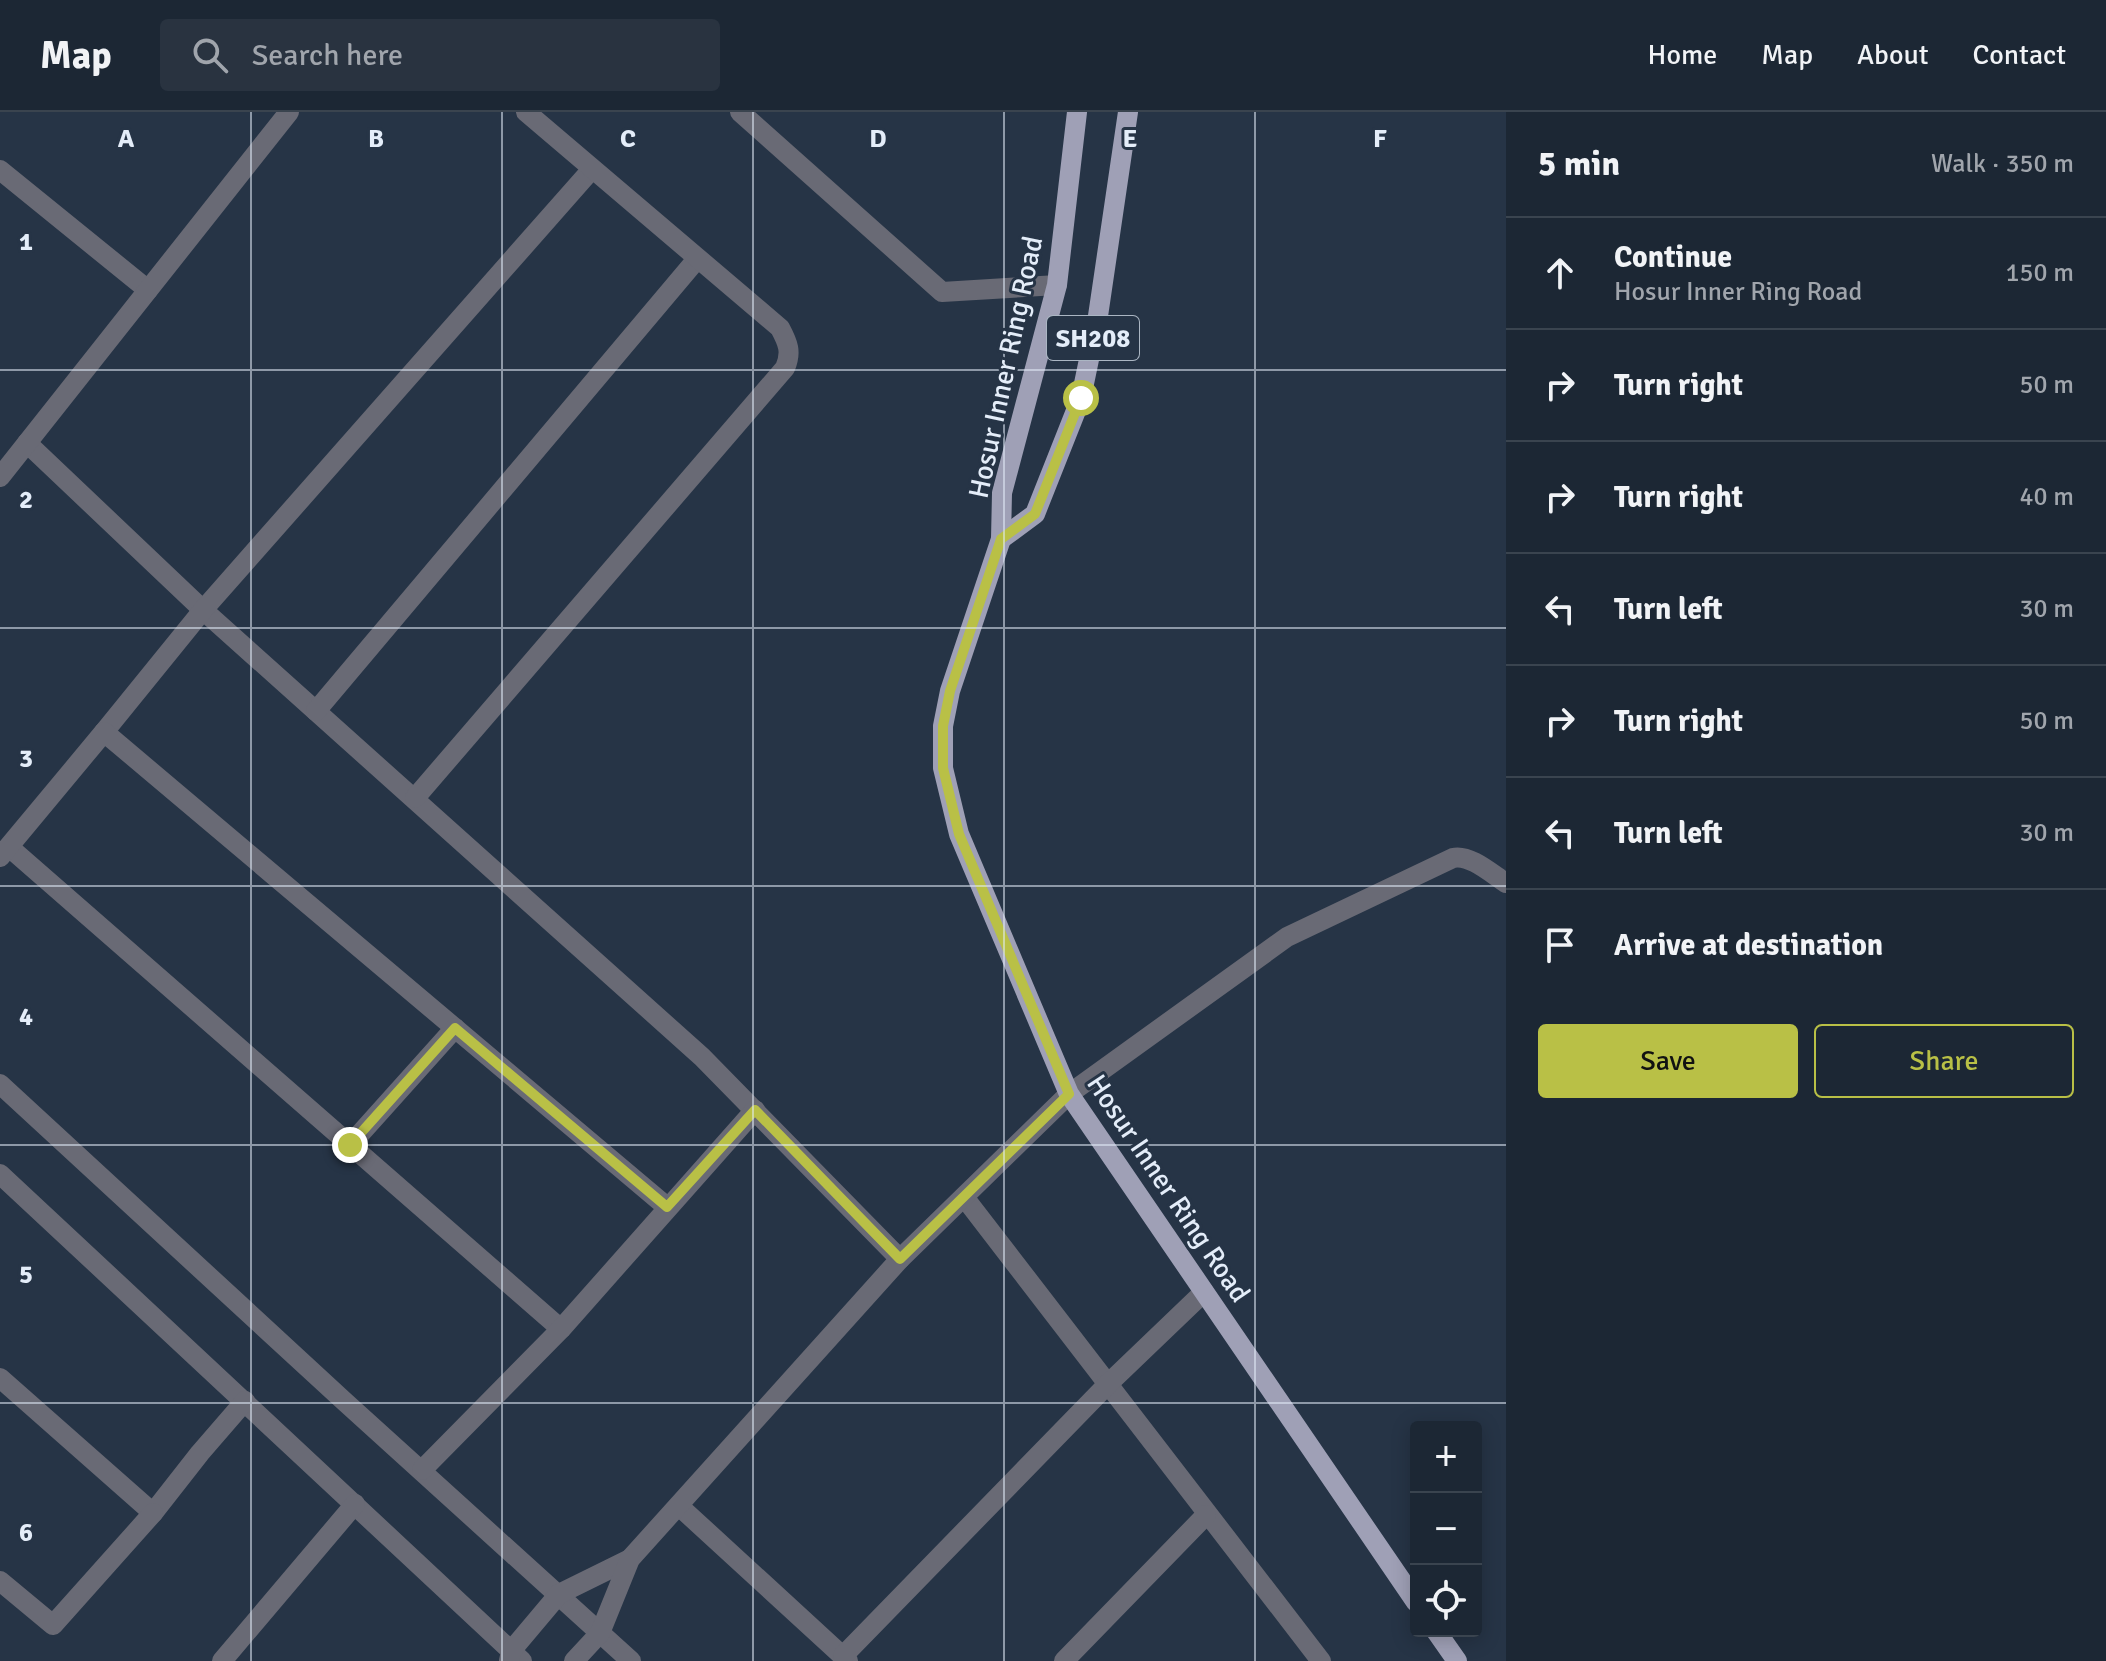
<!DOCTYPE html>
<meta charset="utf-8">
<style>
:root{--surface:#1c2734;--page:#293340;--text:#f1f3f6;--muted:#a0a5ac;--line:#3a444f;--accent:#b9c046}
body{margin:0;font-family:Signika,sans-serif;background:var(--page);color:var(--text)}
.controls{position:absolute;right:24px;bottom:24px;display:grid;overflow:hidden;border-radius:8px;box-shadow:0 4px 20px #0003}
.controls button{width:72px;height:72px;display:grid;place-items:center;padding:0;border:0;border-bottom:2px solid var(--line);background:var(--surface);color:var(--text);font:40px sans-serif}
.stop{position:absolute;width:24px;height:24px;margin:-18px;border:6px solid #b9c046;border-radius:50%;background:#fff}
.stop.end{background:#b9c046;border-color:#fff;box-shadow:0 2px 8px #0008}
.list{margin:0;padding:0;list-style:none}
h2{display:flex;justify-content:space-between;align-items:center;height:104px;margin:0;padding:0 32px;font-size:34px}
h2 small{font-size:26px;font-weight:400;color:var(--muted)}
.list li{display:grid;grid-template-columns:52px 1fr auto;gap:24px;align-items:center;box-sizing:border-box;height:112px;padding:0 32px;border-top:2px solid var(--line)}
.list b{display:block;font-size:30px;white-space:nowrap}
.list p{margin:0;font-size:26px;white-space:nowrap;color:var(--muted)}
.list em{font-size:26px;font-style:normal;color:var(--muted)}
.actions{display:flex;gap:16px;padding:24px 32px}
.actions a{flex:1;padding:18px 0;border:2px solid var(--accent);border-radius:8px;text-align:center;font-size:28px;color:var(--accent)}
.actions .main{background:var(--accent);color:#111}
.icon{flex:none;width:44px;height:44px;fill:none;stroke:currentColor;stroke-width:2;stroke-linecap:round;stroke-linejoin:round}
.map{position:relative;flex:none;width:1506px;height:1549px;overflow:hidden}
header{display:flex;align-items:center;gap:48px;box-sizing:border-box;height:112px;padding:0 40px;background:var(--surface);border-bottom:2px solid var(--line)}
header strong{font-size:38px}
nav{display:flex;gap:44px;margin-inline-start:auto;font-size:28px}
.search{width:560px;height:72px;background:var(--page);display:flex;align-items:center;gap:20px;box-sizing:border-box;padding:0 28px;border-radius:8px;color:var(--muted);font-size:30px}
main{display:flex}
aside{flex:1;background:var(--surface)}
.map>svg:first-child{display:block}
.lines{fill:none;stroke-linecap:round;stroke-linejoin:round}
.minor{stroke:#696a75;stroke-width:20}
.primary{stroke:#9fa0b6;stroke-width:20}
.route{stroke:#b9c046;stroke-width:10}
.grid{fill:none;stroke:#e4edf9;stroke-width:2;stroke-opacity:0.55}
.labels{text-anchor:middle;stroke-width:6;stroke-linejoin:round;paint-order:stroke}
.shield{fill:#263446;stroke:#abb6c3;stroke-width:2}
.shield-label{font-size:26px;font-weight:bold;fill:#e4edf9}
.street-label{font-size:28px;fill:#e4edf9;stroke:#263446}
.grid-label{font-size:26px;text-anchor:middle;font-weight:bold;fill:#e4edf9;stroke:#263446;stroke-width:6;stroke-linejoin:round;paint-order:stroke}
</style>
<header>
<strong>Map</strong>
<div class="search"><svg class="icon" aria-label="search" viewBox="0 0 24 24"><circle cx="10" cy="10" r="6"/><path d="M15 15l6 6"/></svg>Search here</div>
<nav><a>Home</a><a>Map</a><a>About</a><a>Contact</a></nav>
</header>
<main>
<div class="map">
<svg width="1506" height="1549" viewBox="0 0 1506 1549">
<rect width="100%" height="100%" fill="#263446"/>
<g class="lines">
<!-- minor -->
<g class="minor">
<polyline points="740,0 942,180 1057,173"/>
<polyline points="0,58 148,178"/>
<polyline points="27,331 203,498 702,945 900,1147"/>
<polyline points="0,365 289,0"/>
<polyline points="316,599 697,147"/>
<polyline points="104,620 203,498 592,57"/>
<path d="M415,686L785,256C792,240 788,231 780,216L526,0"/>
<polyline points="9,735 561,1217"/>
<polyline points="0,745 104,620 667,1095"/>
<polyline points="0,972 344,1289 631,1549"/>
<polyline points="350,1033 455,916"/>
<polyline points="0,1062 522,1549"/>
<polyline points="964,1085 1321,1549"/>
<polyline points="0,1266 153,1401 200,1341 245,1289"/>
<polyline points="422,1358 561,1217 755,998"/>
<polyline points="679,1394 848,1549"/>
<polyline points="0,1469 53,1513 153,1401"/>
<polyline points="843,1544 1107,1273 1204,1180"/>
<polyline points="222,1549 355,1392"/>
<polyline points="509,1549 511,1539 559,1482 630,1447"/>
<path d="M574,1549L600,1521L630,1447L900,1147L1069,982L1287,825L1453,746C1470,742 1492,762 1506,771"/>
<polyline points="1064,1549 1206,1403"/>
</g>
<!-- primary -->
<g class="primary">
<polyline points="1077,0 1057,173 1002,381 1001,427 950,579 943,614 943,656 959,722 1069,982 1416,1490"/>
<polyline points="1001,427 1035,402 1081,286 1098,204 1128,0"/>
<polyline points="1436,1519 1457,1549"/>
</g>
</g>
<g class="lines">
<!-- route -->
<polyline class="route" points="350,1033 455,916 667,1095 755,998 900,1147 1069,982 959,722 943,656 943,614 950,579 1001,427 1035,402 1081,286"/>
</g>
<!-- grid -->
<path class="grid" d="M251,0V1549M502,0V1549M753,0V1549M1004,0V1549M1255,0V1549M0,258H1506M0,516H1506M0,774H1506M0,1033H1506M0,1291H1506"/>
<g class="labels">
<!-- shield labels -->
<rect class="shield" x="1047" y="204" width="92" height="44" rx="6"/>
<g class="shield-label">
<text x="1093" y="235">SH208</text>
</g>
<!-- street labels -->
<g class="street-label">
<text transform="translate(1005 255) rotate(-78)" y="10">Hosur Inner Ring Road</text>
<text transform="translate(1169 1076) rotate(56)" y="10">Hosur Inner Ring Road</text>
</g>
</g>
<g class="grid-label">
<text x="126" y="35">A</text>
<text x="376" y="35">B</text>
<text x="628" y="35">C</text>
<text x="878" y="35">D</text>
<text x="1130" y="35">E</text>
<text x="1380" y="35">F</text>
<text x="26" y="138">1</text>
<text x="26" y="396">2</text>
<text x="26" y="655">3</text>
<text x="26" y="913">4</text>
<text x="26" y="1171">5</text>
<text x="26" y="1429">6</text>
</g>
</svg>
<div class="controls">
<button>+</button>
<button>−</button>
<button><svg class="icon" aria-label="locate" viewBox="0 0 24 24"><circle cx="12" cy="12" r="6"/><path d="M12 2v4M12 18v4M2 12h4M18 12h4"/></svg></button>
</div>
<div class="stop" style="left:1081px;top:286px"></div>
<div class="stop end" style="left:350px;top:1033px"></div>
</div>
<aside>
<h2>5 min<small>Walk · 350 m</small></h2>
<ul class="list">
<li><svg class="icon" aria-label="ahead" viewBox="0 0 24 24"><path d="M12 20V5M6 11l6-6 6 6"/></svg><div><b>Continue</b><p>Hosur Inner Ring Road</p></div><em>150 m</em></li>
<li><svg class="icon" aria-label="right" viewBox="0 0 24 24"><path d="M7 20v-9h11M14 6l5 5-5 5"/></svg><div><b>Turn right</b></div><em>50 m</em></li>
<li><svg class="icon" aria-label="right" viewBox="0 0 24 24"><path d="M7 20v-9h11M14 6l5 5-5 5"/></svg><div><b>Turn right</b></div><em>40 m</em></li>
<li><svg class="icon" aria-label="left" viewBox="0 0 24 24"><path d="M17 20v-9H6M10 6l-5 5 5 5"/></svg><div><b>Turn left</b></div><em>30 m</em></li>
<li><svg class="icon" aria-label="right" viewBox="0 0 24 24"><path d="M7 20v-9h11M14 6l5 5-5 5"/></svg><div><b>Turn right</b></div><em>50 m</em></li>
<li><svg class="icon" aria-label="left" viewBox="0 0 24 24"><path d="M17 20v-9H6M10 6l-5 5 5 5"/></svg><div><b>Turn left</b></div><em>30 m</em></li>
<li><svg class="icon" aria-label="arrive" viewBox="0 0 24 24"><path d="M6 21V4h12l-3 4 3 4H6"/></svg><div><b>Arrive at destination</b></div></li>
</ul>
<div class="actions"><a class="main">Save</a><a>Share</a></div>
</aside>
</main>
